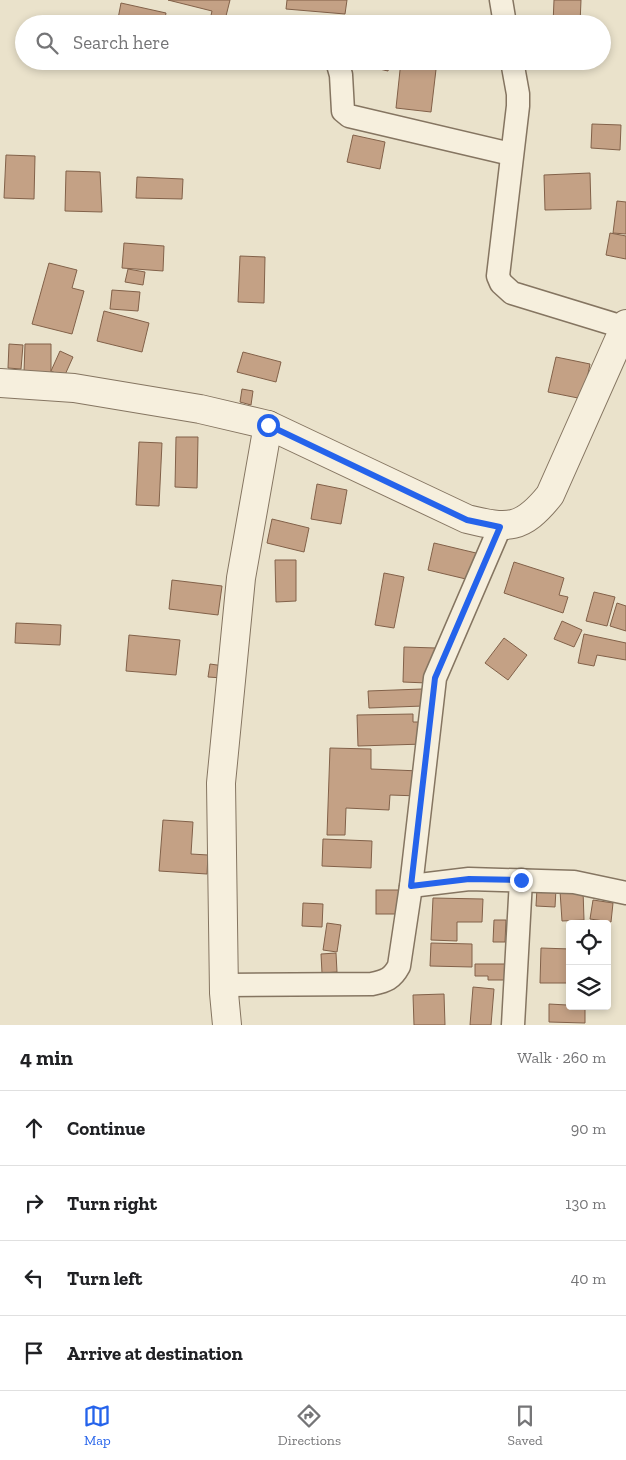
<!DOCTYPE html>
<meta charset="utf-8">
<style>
:root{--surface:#fff;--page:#f2f2f2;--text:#202124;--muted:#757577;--line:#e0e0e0;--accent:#2563eb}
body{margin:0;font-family:"Zilla Slab",serif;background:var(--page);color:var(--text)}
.controls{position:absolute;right:15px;bottom:15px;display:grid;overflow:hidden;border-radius:5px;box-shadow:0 2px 8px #0003}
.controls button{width:45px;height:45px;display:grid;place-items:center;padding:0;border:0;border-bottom:1px solid var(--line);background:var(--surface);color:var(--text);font:25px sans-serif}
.stop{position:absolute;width:15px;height:15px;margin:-11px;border:4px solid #2563eb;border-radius:50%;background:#fff}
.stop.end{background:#2563eb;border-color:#fff;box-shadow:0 1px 5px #0008}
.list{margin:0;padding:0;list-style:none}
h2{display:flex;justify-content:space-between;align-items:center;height:65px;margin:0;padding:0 20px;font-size:21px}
h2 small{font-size:16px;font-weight:400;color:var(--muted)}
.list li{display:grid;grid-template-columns:32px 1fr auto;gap:15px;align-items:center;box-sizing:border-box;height:75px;padding:0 20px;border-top:1px solid var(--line)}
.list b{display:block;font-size:19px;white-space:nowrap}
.list em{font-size:16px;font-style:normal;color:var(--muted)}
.icon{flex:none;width:28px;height:28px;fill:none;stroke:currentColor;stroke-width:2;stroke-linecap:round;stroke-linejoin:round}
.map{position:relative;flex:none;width:626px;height:1025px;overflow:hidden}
.search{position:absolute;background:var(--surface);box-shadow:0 2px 8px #0003;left:15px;right:15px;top:15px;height:55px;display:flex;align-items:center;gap:12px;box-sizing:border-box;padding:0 18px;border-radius:28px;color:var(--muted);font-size:19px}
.sheet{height:365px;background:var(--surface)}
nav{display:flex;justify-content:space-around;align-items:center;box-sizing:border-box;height:70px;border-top:1px solid var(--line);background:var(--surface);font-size:14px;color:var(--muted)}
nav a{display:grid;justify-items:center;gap:2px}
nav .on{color:var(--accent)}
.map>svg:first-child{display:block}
.building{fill:#c4a185;stroke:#826149}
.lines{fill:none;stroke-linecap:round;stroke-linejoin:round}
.minor-casing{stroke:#857561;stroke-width:25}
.tertiary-casing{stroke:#857561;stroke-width:30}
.minor{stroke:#f6efdd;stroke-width:22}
.tertiary{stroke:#f6efdd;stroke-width:28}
.route{stroke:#2563eb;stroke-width:6}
</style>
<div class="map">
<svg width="626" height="1025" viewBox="0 0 626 1025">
<rect width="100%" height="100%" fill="#eae2cb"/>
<!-- building -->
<g class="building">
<polygon points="168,0 230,0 224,24 209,24 212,11"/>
<polygon points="287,0 347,0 345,14 286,9"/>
<polygon points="554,0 581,0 580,24 553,24"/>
<polygon points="121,3 166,13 164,24 117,24"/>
<polygon points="179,21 208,22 208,24 179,24"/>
<polygon points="354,61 390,61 388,71 354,63"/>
<polygon points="401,61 437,61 431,112 396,108"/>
<polygon points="592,124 621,125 620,150 591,148"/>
<polygon points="353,135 385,142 380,169 347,162"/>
<polygon points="6,155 35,156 34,199 4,198"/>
<polygon points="66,171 100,172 102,212 65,211"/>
<polygon points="590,173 591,209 545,210 544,175"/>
<polygon points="137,177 183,179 182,199 136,198"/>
<polygon points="617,201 626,202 626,234 613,233"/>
<polygon points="610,233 626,236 626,259 606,255"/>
<polygon points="124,243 164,246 163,271 122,268"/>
<polygon points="240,256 265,257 264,303 238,302"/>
<polygon points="49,263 77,270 72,288 84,291 72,334 32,324"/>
<polygon points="128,269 145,272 143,285 125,282"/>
<polygon points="112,290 140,292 138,311 110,309"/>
<polygon points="104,311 149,323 142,352 97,341"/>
<polygon points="9,344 23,345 21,369 8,368"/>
<polygon points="25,344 51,344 51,373 24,372"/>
<polygon points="60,351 73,357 64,377 51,371"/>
<polygon points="243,352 281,362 276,382 237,372"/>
<polygon points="556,357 590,364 583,399 548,392"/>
<polygon points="242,389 253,391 251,405 240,402"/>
<polygon points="176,437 198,437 197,488 175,487"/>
<polygon points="139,442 162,443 159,506 136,505"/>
<polygon points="317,484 347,490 341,524 311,519"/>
<polygon points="272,519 309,528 304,552 267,543"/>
<polygon points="434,543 476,553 470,580 428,570"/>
<polygon points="275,560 296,560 296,601 276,602"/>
<polygon points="514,562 564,578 559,595 568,597 563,613 504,593"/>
<polygon points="384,573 404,577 394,628 375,625"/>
<polygon points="172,580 222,586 218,615 169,609"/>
<polygon points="594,592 615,597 607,626 586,621"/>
<polygon points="617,603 626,606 626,631 610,626"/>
<polygon points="562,621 582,630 574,647 554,639"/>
<polygon points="16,623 61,625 60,645 15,643"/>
<polygon points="584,634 626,643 626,660 597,655 594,666 578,663"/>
<polygon points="129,635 180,640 176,675 126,671"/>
<polygon points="504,638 527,655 508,680 485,663"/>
<polygon points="404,647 436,648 435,665 428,665 427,683 403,682"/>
<polygon points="210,664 224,666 223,678 208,677"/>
<polygon points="422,689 423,706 369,708 368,691"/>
<polygon points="413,714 413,722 424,722 424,744 358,746 357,715"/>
<polygon points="330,748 371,749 371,769 420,771 419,796 390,795 389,810 346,808 345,835 327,835"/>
<polygon points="163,820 193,822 191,854 208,855 207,874 159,871"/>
<polygon points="323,839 372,841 371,868 322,866"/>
<polygon points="537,888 556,889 555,907 536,906"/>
<rect x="376" y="890" width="30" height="24"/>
<polygon points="583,890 584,920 562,921 560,891"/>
<polygon points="433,898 483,899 482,922 457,922 457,941 431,940"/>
<polygon points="593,900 613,903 611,922 590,919"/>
<polygon points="303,903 323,904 322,927 302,926"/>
<polygon points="494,920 506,920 505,942 493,942"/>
<polygon points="327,923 341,925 337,952 323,950"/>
<polygon points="431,943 472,944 472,967 430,966"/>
<polygon points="541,948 570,949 570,983 540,983"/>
<polygon points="336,953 337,972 322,973 321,954"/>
<polygon points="475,964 509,964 509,980 488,980 488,976 475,976"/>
<polygon points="473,987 494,989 491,1025 470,1025"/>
<polygon points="444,994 445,1025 414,1025 413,995"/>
<polygon points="549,1004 585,1006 585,1023 549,1022"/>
</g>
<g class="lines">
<!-- minor casing -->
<g class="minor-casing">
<g id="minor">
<polyline points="501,0 505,24"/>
<polyline points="337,61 341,75 343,111 349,116 511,154"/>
<polyline points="512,61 518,94 518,106 498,276 501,283 512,293 623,327"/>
<polyline points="411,886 469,879 574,882 626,893"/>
<path d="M224,985L372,984C386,981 392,979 399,966L411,886L435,678L500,527"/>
<polyline points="513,1025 521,880"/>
</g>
</g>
<!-- tertiary casing -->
<g class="tertiary-casing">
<g id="tertiary">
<path d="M0,383L74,388L200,409L268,425L467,519C508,529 522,530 550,495L626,324"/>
<polyline points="227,1025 224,993 221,783 241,578 268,425"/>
</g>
</g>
<!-- minor -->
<use href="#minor" class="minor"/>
<!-- tertiary -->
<use href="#tertiary" class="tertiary"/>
</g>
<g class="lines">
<!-- route -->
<polyline class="route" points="268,425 467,520 500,527 435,678 411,886 469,879 521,880"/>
</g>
</svg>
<div class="controls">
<button><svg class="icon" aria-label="locate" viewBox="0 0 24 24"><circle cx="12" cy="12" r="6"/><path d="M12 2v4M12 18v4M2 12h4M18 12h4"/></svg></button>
<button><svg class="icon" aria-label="layers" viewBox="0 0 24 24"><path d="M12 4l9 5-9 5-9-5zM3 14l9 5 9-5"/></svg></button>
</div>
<div class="stop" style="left:268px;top:425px"></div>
<div class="stop end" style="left:521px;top:880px"></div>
<div class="search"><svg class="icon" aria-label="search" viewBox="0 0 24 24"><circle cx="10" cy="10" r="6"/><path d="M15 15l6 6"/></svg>Search here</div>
</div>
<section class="sheet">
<h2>4 min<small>Walk · 260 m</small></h2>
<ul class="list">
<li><svg class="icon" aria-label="ahead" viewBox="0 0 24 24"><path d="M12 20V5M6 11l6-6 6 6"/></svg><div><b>Continue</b></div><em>90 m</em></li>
<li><svg class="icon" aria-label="right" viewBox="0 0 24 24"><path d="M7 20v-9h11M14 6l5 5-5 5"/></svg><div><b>Turn right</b></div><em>130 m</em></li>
<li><svg class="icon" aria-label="left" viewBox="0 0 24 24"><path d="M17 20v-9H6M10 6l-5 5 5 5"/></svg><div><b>Turn left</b></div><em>40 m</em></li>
<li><svg class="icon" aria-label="arrive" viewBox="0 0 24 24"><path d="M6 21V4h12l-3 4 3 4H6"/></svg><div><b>Arrive at destination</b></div></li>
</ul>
</section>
<nav>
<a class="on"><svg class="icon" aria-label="map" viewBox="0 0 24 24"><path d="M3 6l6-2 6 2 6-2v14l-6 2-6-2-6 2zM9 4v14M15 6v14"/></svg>Map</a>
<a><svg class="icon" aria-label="directions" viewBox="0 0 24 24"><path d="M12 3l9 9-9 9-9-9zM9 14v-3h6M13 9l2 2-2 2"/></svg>Directions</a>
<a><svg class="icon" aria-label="saved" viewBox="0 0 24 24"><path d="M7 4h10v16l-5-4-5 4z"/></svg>Saved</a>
</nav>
